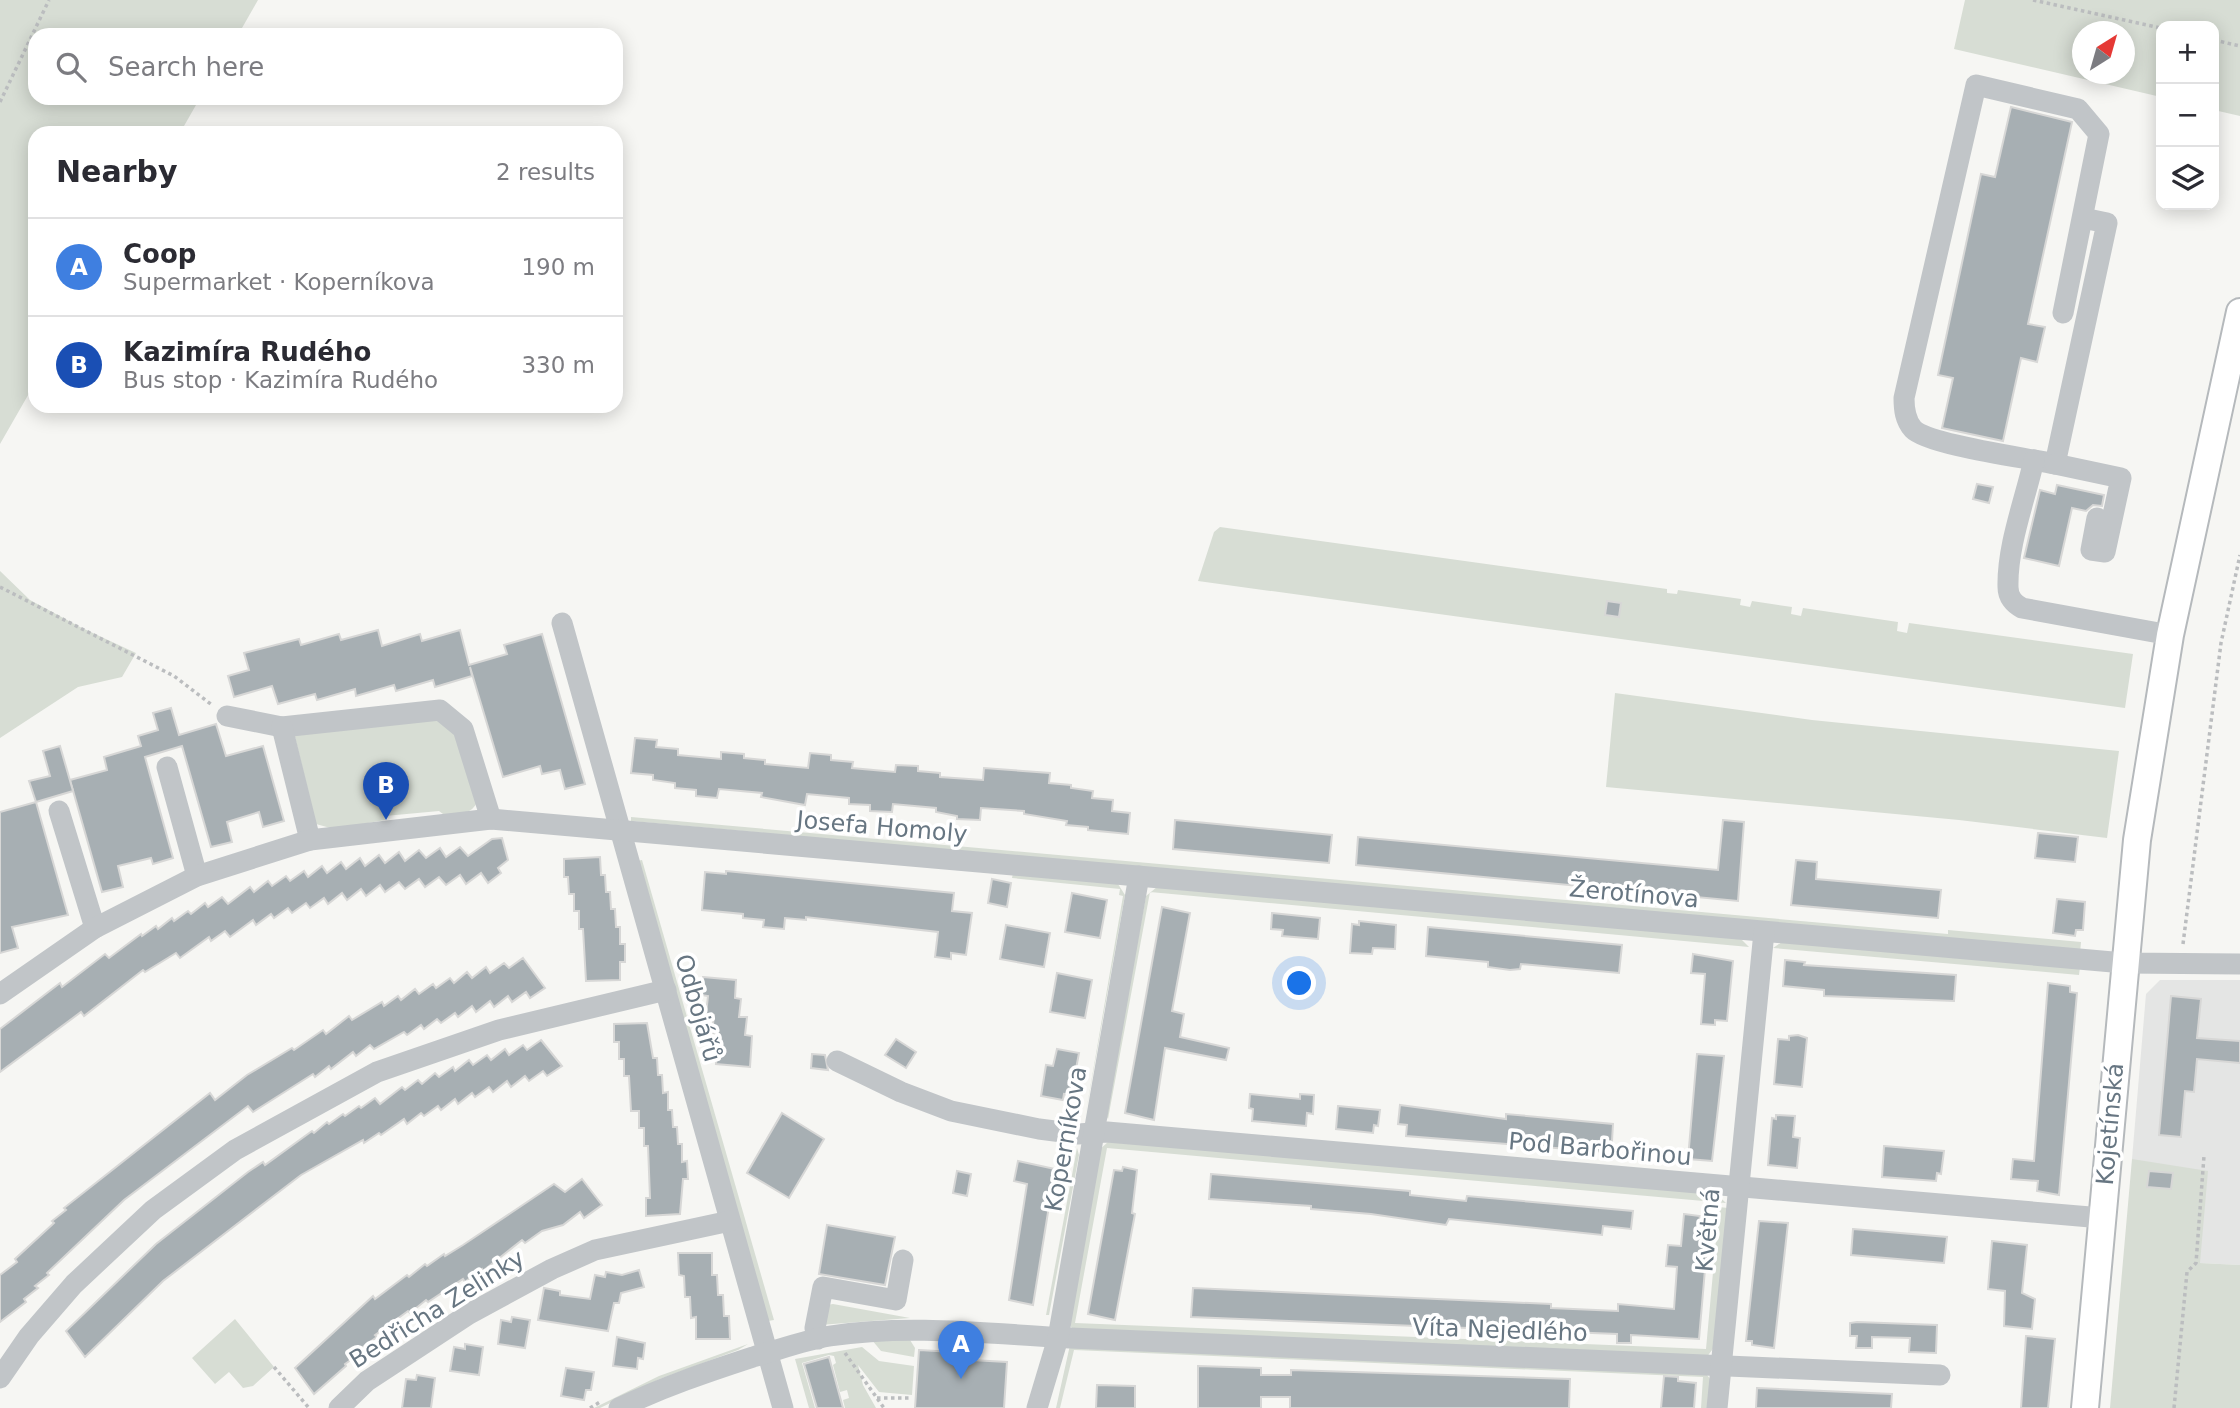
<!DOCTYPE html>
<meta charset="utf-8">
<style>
:root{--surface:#fff;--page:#f2f2f3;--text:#2b2b33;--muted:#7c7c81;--line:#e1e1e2;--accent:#d55b34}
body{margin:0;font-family:"DejaVu Sans",sans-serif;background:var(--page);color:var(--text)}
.controls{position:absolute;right:21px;top:21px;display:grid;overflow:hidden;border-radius:14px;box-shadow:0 4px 18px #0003}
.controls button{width:63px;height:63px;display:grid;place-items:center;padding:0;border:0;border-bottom:2px solid var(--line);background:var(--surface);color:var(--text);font:35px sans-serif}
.compass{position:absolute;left:2072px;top:21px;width:63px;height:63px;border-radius:50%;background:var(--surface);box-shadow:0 4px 18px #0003;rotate:37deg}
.you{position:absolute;left:1300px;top:984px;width:24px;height:24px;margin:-18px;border:5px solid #fff;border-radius:50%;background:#1a73e8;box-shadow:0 0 0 10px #1a73e833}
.badge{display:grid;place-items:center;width:46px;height:46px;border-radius:50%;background:var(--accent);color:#fff;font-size:23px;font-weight:700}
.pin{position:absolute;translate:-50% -58px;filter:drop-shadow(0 2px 4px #0008)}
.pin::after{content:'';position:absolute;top:37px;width:24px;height:21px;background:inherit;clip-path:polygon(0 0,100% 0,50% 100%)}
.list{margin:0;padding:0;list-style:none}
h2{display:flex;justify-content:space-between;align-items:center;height:91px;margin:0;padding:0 28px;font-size:30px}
h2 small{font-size:23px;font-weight:400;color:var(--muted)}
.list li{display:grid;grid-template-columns:46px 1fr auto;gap:21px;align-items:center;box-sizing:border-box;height:98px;padding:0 28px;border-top:2px solid var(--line)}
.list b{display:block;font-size:26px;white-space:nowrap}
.list p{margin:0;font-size:23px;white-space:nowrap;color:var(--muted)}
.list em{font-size:23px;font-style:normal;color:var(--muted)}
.icon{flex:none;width:38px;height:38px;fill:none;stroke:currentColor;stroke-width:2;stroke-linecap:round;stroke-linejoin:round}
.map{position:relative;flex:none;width:2240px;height:1408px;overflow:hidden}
.search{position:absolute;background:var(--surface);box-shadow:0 4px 18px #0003;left:28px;top:28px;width:595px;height:77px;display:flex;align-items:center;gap:18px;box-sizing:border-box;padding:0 24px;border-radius:21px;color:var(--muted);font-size:26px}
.panel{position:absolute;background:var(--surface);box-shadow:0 4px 18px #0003;left:28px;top:126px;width:595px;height:287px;border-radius:21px}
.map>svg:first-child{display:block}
.built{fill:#e4e5e4}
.green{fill:#d7ddd4;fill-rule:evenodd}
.building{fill:#a7afb3;stroke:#d7d7d6;stroke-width:2}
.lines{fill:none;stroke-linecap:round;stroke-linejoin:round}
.major-casing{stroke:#b5b9bc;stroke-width:30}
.path{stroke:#bbbdbf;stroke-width:3.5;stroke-dasharray:3.5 3.5;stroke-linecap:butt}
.minor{stroke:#c1c5c8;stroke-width:21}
.major{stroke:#fff;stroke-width:26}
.labels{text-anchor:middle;stroke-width:7;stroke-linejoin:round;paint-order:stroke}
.street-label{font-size:24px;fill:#677682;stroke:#fff}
</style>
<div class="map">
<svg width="2240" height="1408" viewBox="0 0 2240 1408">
<rect width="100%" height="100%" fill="#f6f6f3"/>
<!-- built -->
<polygon class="built" points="2160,980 2240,980 2240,1265 2200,1263 2132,1159 2146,994"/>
<!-- green -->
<g class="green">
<polygon points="0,0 258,0 238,35 35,35 35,98 200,98 180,133 35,133 35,383 0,444"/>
<path d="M1965,0H2240V116L2214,110V26H2161V97L1954,49ZM2082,32H2124V74H2082Z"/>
<polygon points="1220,527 1667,589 1667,593 1677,594 1678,590 1741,599 1740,605 1750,607 1752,601 1792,607 1791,614 1801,616 1803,608 1898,622 1897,631 1907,633 1909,623 2133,654 2125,708 1198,581 1214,532"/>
<polygon points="0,571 30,600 80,627 136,653 122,677 78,687 0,738"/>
<polygon points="1615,693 1812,720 2119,751 2107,838 1959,820 1606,787"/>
<path d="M432,714L456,729L478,800C472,816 458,814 443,814L439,811L385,816V820L334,829L316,824L294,733Z"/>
<polygon points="631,817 1948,934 1948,930 2081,942 2080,953 631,821"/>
<polygon points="642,860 774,1320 768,1321 637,861"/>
<polygon points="1013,873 1118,884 1125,895 1085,1118 1123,896 1119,895 1120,889 1012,878"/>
<polygon points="1157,887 1741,939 1749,947 1150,892 1108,1119 1105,1113 1146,896"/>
<polygon points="1782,942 2080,967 2079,975 1773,948"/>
<polygon points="1108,1142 1713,1191 1726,1203 1107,1148 1075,1323 1706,1349 1719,1207 1728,1208 1715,1346 1706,1358 1074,1330 1070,1326 1099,1150"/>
<polygon points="1077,1148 1079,1155 1049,1315 1046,1315"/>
<polygon points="2132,1159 2208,1171 2200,1263 2240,1265 2240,1408 2110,1408"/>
<polygon points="833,1304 910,1318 820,1325 827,1305"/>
<polygon points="235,1319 274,1367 253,1386 243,1388 229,1372 215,1384 192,1358"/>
<polygon points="872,1340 910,1340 915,1348 914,1357 881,1351"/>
<polygon points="748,1344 738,1350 660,1379 600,1408 594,1408 659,1376"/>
<polygon points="1070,1345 1705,1372 1710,1379 1709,1408 1701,1408 1703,1377 1074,1350 1060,1408 1056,1408"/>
<polygon points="862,1347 879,1361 914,1366 912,1395 879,1392 858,1365 863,1385 876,1408 845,1408 843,1400 849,1398 847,1390 840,1392 833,1365 836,1363 834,1356 829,1355 802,1363 815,1408 809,1408 795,1359"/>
</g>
<!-- building -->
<g class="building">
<polygon points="2011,107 2072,122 2028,324 2045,327 2037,362 2021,358 2003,441 1942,428 1953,378 1938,375 1981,174 1995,177"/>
<polygon points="1977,484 1993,487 1989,503 1973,499"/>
<polygon points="2057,485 2104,495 2102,506 2093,505 2086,511 2072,508 2059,566 2024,558 2040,490 2055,494"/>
<polygon points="1607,601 1621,603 1619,617 1605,615"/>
<polygon points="378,630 382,646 420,634 422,641 460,630 469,665 507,654 504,645 542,634 585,784 565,789 560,770 542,774 540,766 503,777 470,667 472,676 435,687 433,680 396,691 394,685 356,696 355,689 317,700 315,694 278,704 272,686 234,697 228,676 249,670 244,653 299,639 301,645 339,634 341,640"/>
<polygon points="171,708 179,735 216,724 226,756 263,746 284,821 263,827 259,812 227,822 232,842 211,847 182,746 145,757 173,858 153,864 151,858 118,866 123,887 102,892 70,780 107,770 104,757 141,746 138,736 158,730 153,713"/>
<polygon points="635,738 657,740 656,747 678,749 678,755 721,759 721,752 744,754 744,758 765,760 765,764 808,768 810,753 831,755 831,760 853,762 852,768 895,772 896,765 918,766 918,771 940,773 940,777 983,780 984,768 1050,773 1049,783 1071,785 1071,788 1093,791 1092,798 1113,800 1112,811 1130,813 1128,834 1088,830 1088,827 1066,825 1067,821 1024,814 1024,811 981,808 980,820 957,819 957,816 936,812 936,808 893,804 892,812 870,811 870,805 849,804 849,798 807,794 805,805 761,797 762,793 719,789 717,798 696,796 696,790 675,788 675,783 653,780 653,775 631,773"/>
<polygon points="60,746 73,791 36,802 29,781 50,776 43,751"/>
<polygon points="36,802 68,915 12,927 18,948 0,953 0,812"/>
<polygon points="1175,820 1332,835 1329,863 1173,849"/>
<polygon points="1723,820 1744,822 1738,901 1356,865 1358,837 1718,870"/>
<polygon points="2038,833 2078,837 2075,862 2035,858"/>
<polygon points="502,838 508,860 498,868 501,873 488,883 481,873 466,884 460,875 446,885 439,877 425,887 419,879 405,889 399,882 385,892 380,885 366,896 361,889 347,900 342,893 328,904 324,898 310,908 306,903 292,913 288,908 274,918 271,914 256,925 253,920 230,937 225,931 211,941 209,937 180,958 176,953 145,972 143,970 84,1016 81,1012 0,1072 0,1029 60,983 62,987 105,954 109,958 141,934 142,936 156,926 158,929 172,918 174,921 188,911 191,914 205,903 208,907 222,897 228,904 250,887 254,892 268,881 272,886 286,876 290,881 304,871 308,877 322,866 327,873 341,862 346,869 360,858 365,866 379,855 385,863 399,852 405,861 419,850 426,858 440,848 446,857 460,847 468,856 492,839"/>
<polygon points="600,857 601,875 605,875 606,892 610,892 611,909 615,909 616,927 620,927 620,944 625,944 625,962 620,962 620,980 586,981 583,929 579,929 579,911 574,911 574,894 569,894 568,877 564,877 564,859"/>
<polygon points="1796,860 1817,862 1816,879 1941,890 1938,918 1791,905"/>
<polygon points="726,871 954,893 952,911 972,913 966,955 951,953 951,959 935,957 938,932 806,917 806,920 785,918 784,929 763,927 764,920 743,918 743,914 702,910 705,872 726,874"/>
<polygon points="992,879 1011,883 1007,907 988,903"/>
<polygon points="1072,893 1107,900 1100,938 1065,932"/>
<polygon points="2057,899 2085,902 2083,930 2076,930 2075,936 2053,933"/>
<polygon points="1162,907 1190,913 1172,1011 1184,1014 1180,1037 1229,1048 1226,1060 1165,1048 1154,1120 1125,1113"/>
<polygon points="1272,913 1320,918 1318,939 1282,936 1283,930 1271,929"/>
<polygon points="1359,921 1396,925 1395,949 1373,948 1372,954 1350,953 1352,924 1359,925"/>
<polygon points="1006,925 1050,933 1044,967 1000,959"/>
<polygon points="1428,927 1622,945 1619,973 1521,964 1520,969 1510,970 1488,967 1488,962 1426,956"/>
<polygon points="1693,954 1733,961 1727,1021 1715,1020 1715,1025 1701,1024 1705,974 1691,973"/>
<polygon points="523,958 545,988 530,998 526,992 512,1002 508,996 494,1007 490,1001 476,1012 472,1006 458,1017 455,1013 441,1023 437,1019 424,1029 421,1025 407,1035 404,1032 374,1049 370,1045 356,1056 353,1052 331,1069 329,1066 315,1077 313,1074 253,1112 248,1106 124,1200 47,1273 49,1275 35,1286 38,1288 24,1299 26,1302 0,1322 0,1275 17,1262 15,1259 54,1223 52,1221 66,1210 64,1208 210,1093 215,1100 247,1075 292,1048 294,1050 323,1030 326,1034 349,1016 352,1020 382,1002 384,1006 398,996 401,1000 415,989 419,994 433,984 436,988 450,978 454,983 467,972 472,978 486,967 490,973 504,963 509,968"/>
<polygon points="1785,960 1805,962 1804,965 1956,975 1954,1001 1824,996 1824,990 1783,986"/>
<polygon points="1057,973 1092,980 1085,1018 1050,1012"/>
<polygon points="703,977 736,980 735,998 741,999 739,1017 747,1017 745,1035 752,1036 750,1067 716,1064 719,1034 712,1033 714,1015 706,1014 708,996 701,995"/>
<polygon points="2048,983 2070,986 2070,992 2077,993 2059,1195 2037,1191 2038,1181 2011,1179 2013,1159 2034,1161"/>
<polygon points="2171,996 2201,999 2197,1038 2240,1041 2240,1063 2197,1059 2194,1092 2185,1091 2181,1137 2159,1135"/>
<polygon points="647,1023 653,1058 657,1058 658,1075 662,1075 663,1093 668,1092 668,1110 672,1110 673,1127 677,1127 678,1144 682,1144 682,1162 687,1161 688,1179 683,1179 680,1214 646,1216 646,1198 650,1198 648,1146 644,1146 644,1128 639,1128 639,1111 631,1111 629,1076 624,1076 624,1059 619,1059 619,1042 614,1042 614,1024"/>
<polygon points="1798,1035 1807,1038 1802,1087 1774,1084 1778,1039 1789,1040 1789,1036"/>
<polygon points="896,1039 916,1052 906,1068 885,1055"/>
<polygon points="541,1040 562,1066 547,1076 543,1071 529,1081 525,1076 511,1087 507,1081 493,1092 489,1087 475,1097 472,1093 458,1104 455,1099 441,1110 438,1106 424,1116 421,1113 407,1124 404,1119 381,1135 379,1133 364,1143 363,1140 301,1175 163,1281 85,1357 66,1331 156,1244 248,1172 263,1162 265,1165 312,1131 314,1133 327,1122 329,1124 343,1114 345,1116 359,1106 361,1108 375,1098 380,1104 402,1087 405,1090 418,1080 422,1084 435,1073 439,1077 453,1067 455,1071 469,1060 473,1065 487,1055 491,1060 505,1049 509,1055 523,1045 527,1050"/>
<polygon points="1057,1049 1079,1053 1071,1095 1064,1094 1063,1100 1041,1096 1046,1065 1053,1066"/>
<polygon points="812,1054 825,1055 828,1070 811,1068"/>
<polygon points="1697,1054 1724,1056 1712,1161 1688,1159"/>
<polygon points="1250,1094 1300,1099 1300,1094 1314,1095 1313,1114 1307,1113 1306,1126 1252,1121 1253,1109 1249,1108"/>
<polygon points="1400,1105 1506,1119 1506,1114 1613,1124 1612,1141 1607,1141 1606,1152 1406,1136 1407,1125 1398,1124"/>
<polygon points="1338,1106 1380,1110 1378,1126 1374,1125 1373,1133 1336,1129"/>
<polygon points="782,1113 824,1139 789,1198 747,1173"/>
<polygon points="1776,1115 1795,1116 1793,1137 1800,1138 1797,1168 1768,1165 1772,1118 1776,1119"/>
<polygon points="1884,1146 1944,1151 1941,1174 1937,1173 1936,1181 1882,1177"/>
<polygon points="1018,1161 1055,1169 1033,1305 1009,1300 1027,1184 1014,1181"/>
<polygon points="1123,1167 1137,1170 1132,1213 1135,1214 1115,1320 1088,1314 1114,1170 1122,1171"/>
<polygon points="957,1171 971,1174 967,1196 953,1193"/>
<polygon points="2149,1171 2173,1173 2171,1189 2147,1187"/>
<polygon points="1211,1174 1410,1191 1410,1195 1466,1201 1467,1196 1633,1211 1631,1229 1603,1226 1602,1235 1449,1219 1446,1225 1371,1214 1311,1209 1311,1206 1209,1199"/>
<polygon points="582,1179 602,1205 584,1218 580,1212 563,1225 542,1231 525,1243 522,1240 483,1271 482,1269 465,1282 463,1279 428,1302 426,1300 410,1313 408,1311 375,1335 377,1337 360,1349 362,1352 345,1364 346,1366 314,1394 295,1368 373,1296 375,1299 407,1275 409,1277 425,1264 427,1266 444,1254 445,1256 463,1245 554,1184 565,1192"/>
<polygon points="1684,1214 1700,1216 1699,1222 1709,1223 1699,1339 1631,1335 1631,1343 1617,1343 1617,1334 1191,1317 1193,1288 1551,1304 1551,1308 1618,1311 1618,1304 1674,1309 1677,1267 1666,1266 1668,1245 1681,1246"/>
<polygon points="1759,1221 1788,1223 1774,1348 1752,1345 1752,1341 1746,1341"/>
<polygon points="827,1225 895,1237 885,1285 819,1274"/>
<polygon points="1853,1229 1947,1237 1944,1263 1851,1255"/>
<polygon points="1992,1241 2027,1245 2022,1293 2035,1299 2032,1329 2004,1326 2005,1291 1988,1289"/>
<polygon points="678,1253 712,1253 712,1275 717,1275 718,1295 723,1295 724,1316 729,1316 730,1339 696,1339 696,1317 691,1318 690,1297 685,1297 684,1276 679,1275"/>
<polygon points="639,1270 644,1287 621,1293 619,1303 614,1303 608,1331 538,1320 544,1288 560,1291 560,1295 590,1299 595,1275 605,1277 606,1272 622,1275"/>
<polygon points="512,1317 530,1320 525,1348 498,1344 501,1320 511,1322"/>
<polygon points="1857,1322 1937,1325 1936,1353 1909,1352 1910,1338 1872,1337 1872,1348 1856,1348 1857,1336 1850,1336 1850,1323"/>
<polygon points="2026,1336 2055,1339 2048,1408 2021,1408"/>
<polygon points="617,1337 645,1343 643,1359 638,1358 637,1369 613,1366"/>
<polygon points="465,1344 483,1347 479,1375 450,1371 454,1347 465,1349"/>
<polygon points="919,1350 954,1352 954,1359 1007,1362 1004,1408 915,1408"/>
<polygon points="829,1357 843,1408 817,1408 804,1364"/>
<polygon points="1198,1366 1261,1368 1261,1375 1291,1375 1291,1370 1570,1379 1569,1408 1290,1408 1290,1397 1261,1397 1261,1408 1198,1408"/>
<polygon points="566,1368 594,1372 591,1390 586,1390 584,1400 561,1396"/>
<polygon points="417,1375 435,1378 431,1408 402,1408 406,1379 416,1380"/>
<polygon points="1664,1376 1678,1377 1678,1381 1696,1383 1694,1408 1661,1408"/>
<polygon points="1097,1385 1135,1386 1135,1408 1096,1408"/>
<polygon points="1757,1388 1892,1394 1891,1408 1756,1408"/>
</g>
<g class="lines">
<!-- major casing -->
<g class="major-casing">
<polyline id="major" points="2085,1408 2137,840 2170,635 2240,312"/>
</g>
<!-- path -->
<g class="path">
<polyline points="2033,0 2161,28"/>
<polyline points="2214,40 2240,46"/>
<polyline points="0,102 49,0"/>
<polyline points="0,587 174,676 212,705"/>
<polyline points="2183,944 2221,643 2240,555"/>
<polyline points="845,1353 884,1408"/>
<polyline points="274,1367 309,1408"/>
<polyline points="877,1398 912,1398"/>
<polyline points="590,1408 600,1402"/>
<polyline points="2174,1408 2187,1272 2196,1263 2204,1156"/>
</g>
<!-- minor -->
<g class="minor">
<path d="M2063,313L2099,134L2078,109L1976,85L1904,398C1904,409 1905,420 1913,429C1928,445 2028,458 2055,464L2107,223L2083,218"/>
<path d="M2034,460C2025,500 2007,546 2008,587C2008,597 2014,604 2022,608L2170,635"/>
<polyline points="2055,464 2121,478 2105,552 2091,550 2097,518"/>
<polyline points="562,623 783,1408"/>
<polyline points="227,716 282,727 440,710 463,729 491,819"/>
<polyline points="282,727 310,840"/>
<polyline points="167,767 197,876"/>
<polyline points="59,811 95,928"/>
<polyline points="0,994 95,928 197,876 310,840 491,819 2124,963 2240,964"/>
<polyline points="837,1061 901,1092 951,1111 1039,1129 1078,1134 1107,1132 2102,1218"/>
<polyline points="818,1339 815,1328 823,1287 896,1300 903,1260"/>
<polyline points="0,1378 29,1336 74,1284 153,1210 235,1150 377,1072 499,1030 666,990"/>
<polyline points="339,1408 367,1381 469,1314 552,1269 595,1250 730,1221"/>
<path d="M619,1408C663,1387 707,1372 753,1357C778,1350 805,1340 830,1336C910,1324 990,1334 1070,1338L1940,1375"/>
<polyline points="1037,1408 1058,1338 1139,876"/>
<polyline points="1717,1408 1764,932"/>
</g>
<!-- major -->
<use href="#major" class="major"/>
</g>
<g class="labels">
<!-- street labels -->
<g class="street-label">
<text transform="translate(882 827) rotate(5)" y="8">Josefa Homoly</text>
<text transform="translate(1634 894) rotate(5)" y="8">Žerotínova</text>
<text transform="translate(698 1008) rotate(74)" y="8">Odbojářů</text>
<text transform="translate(2110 1124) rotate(-85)" y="8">Kojetínská</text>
<text transform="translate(1066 1139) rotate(-80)" y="8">Koperníkova</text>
<text transform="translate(1600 1149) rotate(5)" y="8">Pod Barbořinou</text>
<text transform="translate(1708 1230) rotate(-85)" y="8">Květná</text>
<text transform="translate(437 1309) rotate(-32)" y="8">Bedřicha Zelinky</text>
<text transform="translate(1500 1330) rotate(2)" y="8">Víta Nejedlého</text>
</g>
</g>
</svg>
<div class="controls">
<button>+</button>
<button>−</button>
<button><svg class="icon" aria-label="layers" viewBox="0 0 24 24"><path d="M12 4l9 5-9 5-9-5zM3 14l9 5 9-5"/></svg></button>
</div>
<svg class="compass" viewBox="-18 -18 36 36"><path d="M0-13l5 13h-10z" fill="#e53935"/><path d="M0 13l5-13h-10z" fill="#7c7c81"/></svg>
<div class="you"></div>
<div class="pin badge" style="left:961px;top:1379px;background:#3f7fe0">A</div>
<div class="pin badge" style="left:386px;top:820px;background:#1a4fb4">B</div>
<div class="search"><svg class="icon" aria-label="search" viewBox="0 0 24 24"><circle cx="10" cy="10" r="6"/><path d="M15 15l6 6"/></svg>Search here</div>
<section class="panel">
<h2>Nearby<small>2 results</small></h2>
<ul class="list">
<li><span class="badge" style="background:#3f7fe0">A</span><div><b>Coop</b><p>Supermarket · Koperníkova</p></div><em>190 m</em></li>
<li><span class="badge" style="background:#1a4fb4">B</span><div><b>Kazimíra Rudého</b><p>Bus stop · Kazimíra Rudého</p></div><em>330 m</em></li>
</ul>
</section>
</div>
